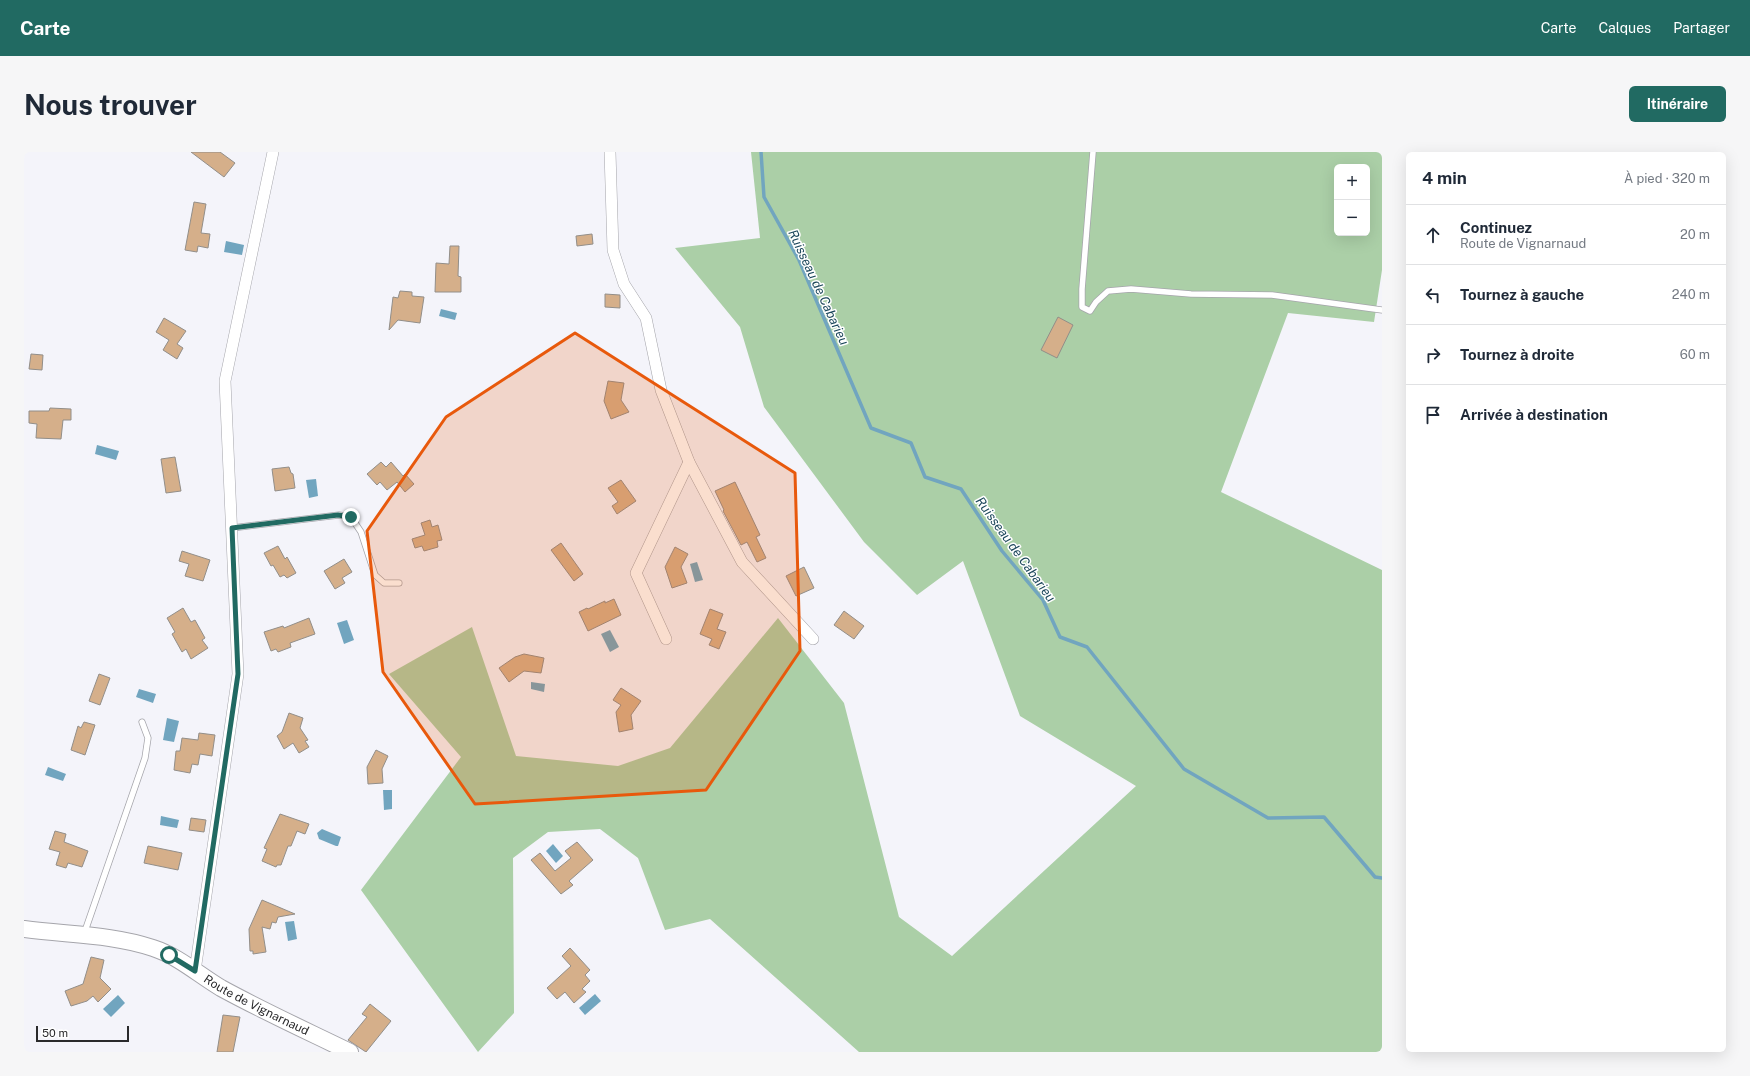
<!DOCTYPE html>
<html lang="fr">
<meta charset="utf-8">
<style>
:root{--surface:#fff;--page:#f6f6f7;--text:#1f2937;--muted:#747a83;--line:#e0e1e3;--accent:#216a62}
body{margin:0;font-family:"Public Sans",sans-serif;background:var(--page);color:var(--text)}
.controls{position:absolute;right:12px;top:12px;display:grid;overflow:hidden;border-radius:6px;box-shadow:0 4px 16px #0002}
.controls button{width:36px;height:36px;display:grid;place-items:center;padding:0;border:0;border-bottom:1px solid var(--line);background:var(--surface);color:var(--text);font:20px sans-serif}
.scale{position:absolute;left:12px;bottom:10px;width:93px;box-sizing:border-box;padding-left:4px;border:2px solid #2a2a2c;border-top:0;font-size:11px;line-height:14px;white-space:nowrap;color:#2a2a2c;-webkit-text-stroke:3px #fff;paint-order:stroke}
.stop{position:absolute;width:12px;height:12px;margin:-9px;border:3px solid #216a62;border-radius:50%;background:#fff}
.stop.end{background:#216a62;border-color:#fff;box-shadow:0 1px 4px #0008}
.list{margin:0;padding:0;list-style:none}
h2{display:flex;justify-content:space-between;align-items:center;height:52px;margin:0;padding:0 16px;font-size:17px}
h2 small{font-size:13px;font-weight:400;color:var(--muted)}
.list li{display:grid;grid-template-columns:26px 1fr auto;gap:12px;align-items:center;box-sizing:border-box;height:60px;padding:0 16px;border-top:1px solid var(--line)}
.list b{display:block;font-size:15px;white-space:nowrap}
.list p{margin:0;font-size:13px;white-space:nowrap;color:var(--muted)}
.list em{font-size:13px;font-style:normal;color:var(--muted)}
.icon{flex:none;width:22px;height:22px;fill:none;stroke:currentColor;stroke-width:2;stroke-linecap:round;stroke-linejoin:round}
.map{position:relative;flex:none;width:1358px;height:900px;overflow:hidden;border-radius:6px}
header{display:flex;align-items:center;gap:24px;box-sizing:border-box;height:56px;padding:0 20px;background:var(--accent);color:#fff}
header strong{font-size:19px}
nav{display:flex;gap:22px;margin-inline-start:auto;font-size:14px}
.intro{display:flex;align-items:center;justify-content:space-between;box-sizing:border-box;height:96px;padding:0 24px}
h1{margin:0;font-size:28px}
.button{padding:10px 18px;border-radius:6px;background:var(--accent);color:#fff;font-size:14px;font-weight:700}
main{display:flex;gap:24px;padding:0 24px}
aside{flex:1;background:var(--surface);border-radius:6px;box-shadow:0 4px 16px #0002}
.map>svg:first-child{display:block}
.forest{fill:#abcfa7;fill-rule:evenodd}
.water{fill:#71a5bf}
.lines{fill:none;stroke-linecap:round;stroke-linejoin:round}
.stream{stroke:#71a5bf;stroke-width:3.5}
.building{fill:#d5af8a;stroke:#928e89}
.lane-casing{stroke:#a5a5ab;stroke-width:7}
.street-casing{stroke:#a5a5ab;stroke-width:12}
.secondary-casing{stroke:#a5a5ab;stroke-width:18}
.lane{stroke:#fff;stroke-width:5.5}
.street{stroke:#fff;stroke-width:11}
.secondary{stroke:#fff;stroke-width:16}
.route{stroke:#216a62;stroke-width:5}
.marked{fill:#e8590c;fill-opacity:0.2;stroke:#e8590c;stroke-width:3;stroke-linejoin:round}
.labels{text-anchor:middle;stroke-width:3;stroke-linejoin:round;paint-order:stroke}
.street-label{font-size:12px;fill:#2a2a2c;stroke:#fff}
.water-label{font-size:13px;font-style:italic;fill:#1c475b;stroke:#fff}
</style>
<header>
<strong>Carte</strong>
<nav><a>Carte</a><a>Calques</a><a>Partager</a></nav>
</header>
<div class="intro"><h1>Nous trouver</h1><a class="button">Itinéraire</a></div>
<main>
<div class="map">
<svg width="1358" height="900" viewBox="0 0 1358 900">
<rect width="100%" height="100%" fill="#f4f4fa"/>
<!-- forest -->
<path class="forest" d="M727,0H1358V118L1350,170L1264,161L1197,340L1358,418V900H835L686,767L641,778L614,706L576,677L524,680L489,706L490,861L454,900L337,738L437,605L365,522L448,475L492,604L594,614L646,596L754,466L820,551L875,765L928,804L1112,634L996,564L939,409L893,443L840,390L740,255L716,175L651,96L736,86ZM1313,15H1343V81H1313Z"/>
<!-- water -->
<g class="water">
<polygon points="202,89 220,93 218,103 200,100"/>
<polygon points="417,157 433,161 431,168 415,164"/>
<polygon points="73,293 95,299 92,308 71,302"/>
<polygon points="292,327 294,344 285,346 282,328"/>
<polygon points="673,410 679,428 671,430 666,412"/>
<polygon points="323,468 330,488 320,492 313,471"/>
<polygon points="586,478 595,495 586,500 577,482"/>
<polygon points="507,530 521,532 520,540 507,537"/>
<polygon points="115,537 132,542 129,551 112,545"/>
<polygon points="143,566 155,569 150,590 139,588"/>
<polygon points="24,615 42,622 39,629 21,623"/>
<polygon points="359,638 368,638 368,657 360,658"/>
<polygon points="137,664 155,668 153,676 136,673"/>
<polygon points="298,677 317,685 314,694 312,694 295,687 293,681"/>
<polygon points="529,692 539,704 532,711 522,699"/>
<polygon points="270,769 273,787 264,789 261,770"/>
<polygon points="571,842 577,849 561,863 555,856"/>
<polygon points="94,843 101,851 87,865 79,857"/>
</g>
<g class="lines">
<!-- stream -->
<polyline class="stream" points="737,0 740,45 775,108 847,276 887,291 901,325 937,337 978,399 1019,448 1036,485 1063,495 1160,617 1244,666 1300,665 1351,725 1358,726"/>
</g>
<!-- building -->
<g class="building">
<polygon points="167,0 196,0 211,11 200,25"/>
<polygon points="170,50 182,52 177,81 186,82 184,96 174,94 173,100 161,98"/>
<polygon points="568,82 569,92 553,94 552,84"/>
<polygon points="426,94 435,94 434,124 437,125 437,140 411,140 412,111 425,112"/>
<polygon points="376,139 388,140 388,144 400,145 396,171 374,168 365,178 369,145 374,146"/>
<polygon points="581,142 596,143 596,156 581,155"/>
<polygon points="1034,165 1049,173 1033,206 1017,198"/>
<polygon points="140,166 162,179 153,192 159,196 153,207 139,198 145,188 132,180"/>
<polygon points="7,202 19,203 18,218 5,217"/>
<polygon points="584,229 600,231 597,248 605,260 587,267 580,249"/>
<polygon points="26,256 47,257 47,268 39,268 37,287 12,286 13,272 5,271 5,259 25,259"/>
<polygon points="151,305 157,339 142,341 137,307"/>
<polygon points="357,310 362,315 367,310 379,324 381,322 390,332 381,340 373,330 363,338 356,330 353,333 343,322"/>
<polygon points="265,315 267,321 269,322 271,336 251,339 248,317"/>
<polygon points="597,328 612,349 593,362 588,354 594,350 584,336"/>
<polygon points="711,330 736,383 732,385 742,406 733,410 723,390 717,393 699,359 700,358 691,339"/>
<polygon points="406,368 408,375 414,373 418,388 413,389 414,395 400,399 398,394 391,396 388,387 401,383 397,371"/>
<polygon points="537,391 559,422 550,429 527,398"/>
<polygon points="254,394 261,407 263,405 272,421 263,426 260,423 256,425 249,413 247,414 240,401"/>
<polygon points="651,395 664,402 657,415 663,431 648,436 641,415"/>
<polygon points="158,399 186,408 179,429 161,424 165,412 155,409"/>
<polygon points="320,407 328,420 318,426 321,431 311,437 300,419"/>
<polygon points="780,415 790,436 772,444 762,424"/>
<polygon points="590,447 597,463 564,479 555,460 563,456 564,457 581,449 581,451"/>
<polygon points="159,456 167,470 171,468 181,486 178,488 184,496 167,507 162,497 158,500 148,482 151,480 143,466"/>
<polygon points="686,457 699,462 693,477 702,480 695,497 685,493 688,487 676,482"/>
<polygon points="820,459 840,474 830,487 810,473"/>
<polygon points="285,466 291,482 266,491 267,495 254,500 252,497 247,499 240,480 259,474 260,476"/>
<polygon points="500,502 520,506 517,521 500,519 485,530 475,516 491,505"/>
<polygon points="75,522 86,526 76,553 65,549"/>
<polygon points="597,536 617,549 607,563 609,577 595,580 592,560 597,553 589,548"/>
<polygon points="265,561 279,566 276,576 284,588 281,589 285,595 275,601 269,591 260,597 253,584 258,580"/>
<polygon points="60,570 71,573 61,603 47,598 54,574 57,576"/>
<polygon points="175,581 191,583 188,604 176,602 174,613 168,612 166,621 150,618 152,599 156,599 158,586 174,588"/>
<polygon points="352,598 364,604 358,617 359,631 344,632 343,615"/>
<polygon points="256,662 285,672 281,682 273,679 267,694 264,694 257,713 253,713 252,715 238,709 243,697 240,696"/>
<polygon points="167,666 182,668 180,680 165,678"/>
<polygon points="31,679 42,682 40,690 64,699 58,715 44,711 42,716 32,713 36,700 25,697"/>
<polygon points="553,690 569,708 545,729 549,733 537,742 507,708 516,701 531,719 547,706 541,699"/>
<polygon points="124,694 158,701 154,718 120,711"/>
<polygon points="238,748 271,762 254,765 252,771 248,770 246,777 238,775 242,800 229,802 229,799 226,799 225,777"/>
<polygon points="546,796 566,818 561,823 566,829 558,837 562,840 550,851 541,840 533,847 523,836 547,814 538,804"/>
<polygon points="67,805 80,808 76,826 87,837 74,850 69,844 63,849 47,854 41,839 59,832"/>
<polygon points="346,852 367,869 342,900 324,888 343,865 338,862"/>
<polygon points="199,863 216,865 209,900 193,900"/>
</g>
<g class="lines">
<!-- lane casing -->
<g class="lane-casing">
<g id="lane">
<polyline points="1069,0 1058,137 1058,155 1066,159 1072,150 1084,139 1107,137 1167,142 1248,143 1358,158"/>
<polyline points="208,376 315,363 327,365 337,380 351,423 360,431 375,431"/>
<polyline points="60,782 121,606 124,586 118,570"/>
</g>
</g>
<!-- street casing -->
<g class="street-casing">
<g id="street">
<polyline points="586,0 589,98 600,132 622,166 637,238 665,310 718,410 789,487"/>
<polyline points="642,487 612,421 665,310"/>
<polyline points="171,819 214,522 201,229 249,0"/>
</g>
</g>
<!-- secondary casing -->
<g class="secondary-casing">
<g id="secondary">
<path id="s1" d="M0,777C43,783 88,782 129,796C154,804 175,823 197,836C239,859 283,879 326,900"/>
</g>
</g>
<!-- lane -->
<use href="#lane" class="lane"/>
<!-- street -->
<use href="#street" class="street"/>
<!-- secondary -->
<use href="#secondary" class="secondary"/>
</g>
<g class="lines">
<!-- route -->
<polyline class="route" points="145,803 171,819 214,522 208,376 314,363 327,365"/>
</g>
<!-- marked area -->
<path class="marked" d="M551,181L771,321L776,499L682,638L451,652L359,520L343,379L422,265Z"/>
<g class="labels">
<!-- street labels -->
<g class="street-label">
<text dy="4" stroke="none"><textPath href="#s1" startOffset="249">Route de Vignarnaud</textPath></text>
</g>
<!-- water labels -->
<g class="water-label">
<text transform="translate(795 135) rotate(65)" y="5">Ruisseau de Cabarieu</text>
<text transform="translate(992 397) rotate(54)" y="5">Ruisseau de Cabarieu</text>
</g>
</g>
</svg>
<div class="controls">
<button>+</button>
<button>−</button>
</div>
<div class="scale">50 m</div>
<div class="stop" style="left:145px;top:803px"></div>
<div class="stop end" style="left:327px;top:365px"></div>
</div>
<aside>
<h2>4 min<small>À pied · 320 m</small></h2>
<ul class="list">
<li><svg class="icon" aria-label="ahead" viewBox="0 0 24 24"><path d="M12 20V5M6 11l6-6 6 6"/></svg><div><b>Continuez</b><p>Route de Vignarnaud</p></div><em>20 m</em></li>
<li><svg class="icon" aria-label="left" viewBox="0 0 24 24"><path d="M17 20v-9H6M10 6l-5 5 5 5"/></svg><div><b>Tournez à gauche</b></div><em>240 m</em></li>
<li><svg class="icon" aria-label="right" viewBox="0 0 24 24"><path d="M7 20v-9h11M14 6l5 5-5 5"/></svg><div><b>Tournez à droite</b></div><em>60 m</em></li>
<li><svg class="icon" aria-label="arrive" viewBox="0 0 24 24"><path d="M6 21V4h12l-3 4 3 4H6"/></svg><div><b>Arrivée à destination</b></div></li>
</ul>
</aside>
</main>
